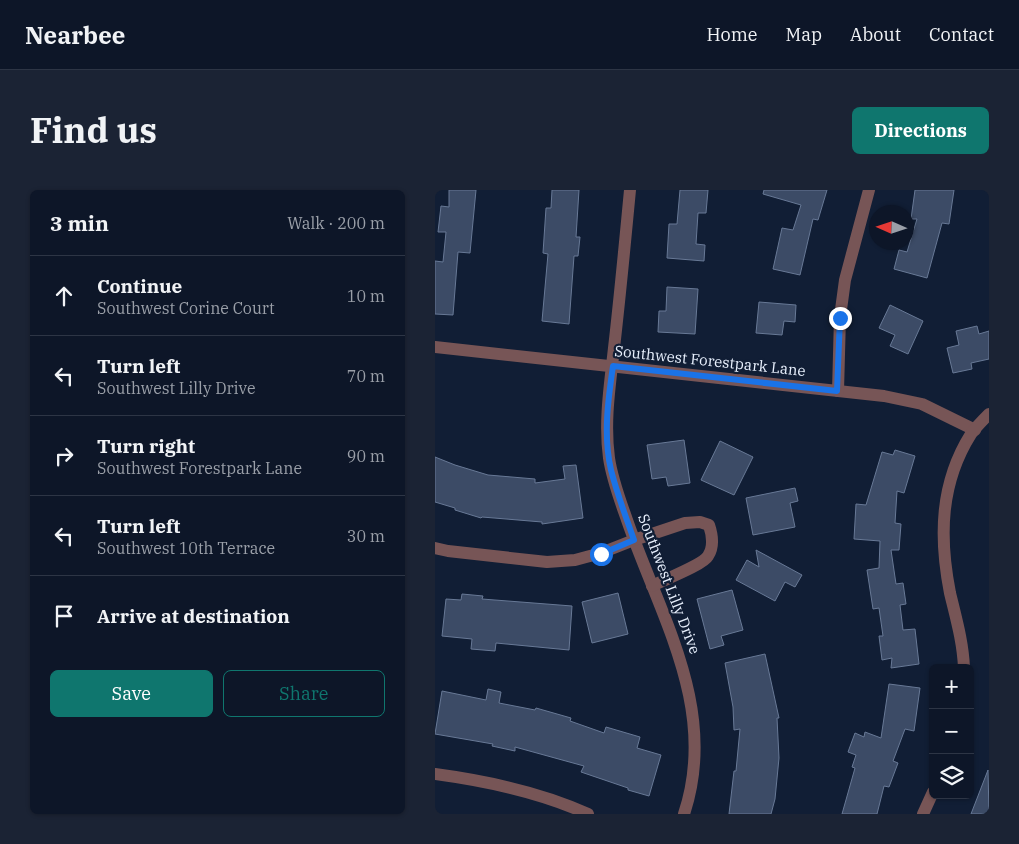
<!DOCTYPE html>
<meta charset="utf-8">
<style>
:root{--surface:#0d1628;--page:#1b2334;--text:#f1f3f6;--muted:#9a9fa8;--line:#2d3545;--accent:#0f766e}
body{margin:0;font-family:"IBM Plex Serif",serif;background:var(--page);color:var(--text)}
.controls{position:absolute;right:15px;bottom:15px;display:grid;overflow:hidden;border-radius:8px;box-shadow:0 1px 4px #0004}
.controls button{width:45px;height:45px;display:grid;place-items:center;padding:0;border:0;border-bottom:1px solid var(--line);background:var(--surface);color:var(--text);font:25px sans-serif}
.compass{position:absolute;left:434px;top:15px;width:45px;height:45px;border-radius:50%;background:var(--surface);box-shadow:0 1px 4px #0004;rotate:273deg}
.stop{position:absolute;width:15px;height:15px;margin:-11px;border:4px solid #1a73e8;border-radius:50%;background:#fff}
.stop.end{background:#1a73e8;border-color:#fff;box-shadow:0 1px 5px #0008}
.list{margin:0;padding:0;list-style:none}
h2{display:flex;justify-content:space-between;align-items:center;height:65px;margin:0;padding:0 20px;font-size:21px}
h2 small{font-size:16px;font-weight:400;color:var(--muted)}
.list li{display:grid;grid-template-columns:32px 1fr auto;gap:15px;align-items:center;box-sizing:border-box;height:80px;padding:0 20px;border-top:1px solid var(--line)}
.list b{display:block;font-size:19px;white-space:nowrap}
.list p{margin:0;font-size:16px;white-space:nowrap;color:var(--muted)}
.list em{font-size:16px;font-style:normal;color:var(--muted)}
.actions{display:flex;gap:10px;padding:15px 20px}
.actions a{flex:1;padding:11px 0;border:1px solid var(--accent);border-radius:8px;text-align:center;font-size:18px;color:var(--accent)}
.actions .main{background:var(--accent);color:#fff}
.icon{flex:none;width:28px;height:28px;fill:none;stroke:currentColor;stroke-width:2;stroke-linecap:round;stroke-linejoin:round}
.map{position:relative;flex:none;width:554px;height:624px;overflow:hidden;border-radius:8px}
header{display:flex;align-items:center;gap:30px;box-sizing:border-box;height:70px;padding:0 25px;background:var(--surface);border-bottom:1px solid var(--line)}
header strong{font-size:24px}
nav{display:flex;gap:28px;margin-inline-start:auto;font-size:18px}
.intro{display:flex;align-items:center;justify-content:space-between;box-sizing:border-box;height:120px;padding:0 30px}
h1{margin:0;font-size:35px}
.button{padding:12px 22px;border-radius:8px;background:var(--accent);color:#fff;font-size:18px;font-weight:700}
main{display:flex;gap:30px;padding:0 30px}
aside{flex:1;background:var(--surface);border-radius:8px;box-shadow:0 1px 4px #0004}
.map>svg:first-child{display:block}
.building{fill:#3c4b66;stroke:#687996}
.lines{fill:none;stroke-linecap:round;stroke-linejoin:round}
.minor{stroke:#775556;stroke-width:12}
.route{stroke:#1a73e8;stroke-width:6}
.labels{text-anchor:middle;stroke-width:4.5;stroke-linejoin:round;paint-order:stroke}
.street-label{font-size:15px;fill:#e8f0fd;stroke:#111e35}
</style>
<header>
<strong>Nearbee</strong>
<nav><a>Home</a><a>Map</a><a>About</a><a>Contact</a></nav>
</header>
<div class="intro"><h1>Find us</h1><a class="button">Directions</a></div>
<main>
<aside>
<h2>3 min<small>Walk · 200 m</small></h2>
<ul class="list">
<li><svg class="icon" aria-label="ahead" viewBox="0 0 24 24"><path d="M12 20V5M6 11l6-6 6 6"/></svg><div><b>Continue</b><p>Southwest Corine Court</p></div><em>10 m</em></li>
<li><svg class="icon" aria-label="left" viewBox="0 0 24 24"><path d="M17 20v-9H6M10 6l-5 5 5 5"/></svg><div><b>Turn left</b><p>Southwest Lilly Drive</p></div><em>70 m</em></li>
<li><svg class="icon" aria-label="right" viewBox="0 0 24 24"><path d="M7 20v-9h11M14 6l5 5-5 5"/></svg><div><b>Turn right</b><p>Southwest Forestpark Lane</p></div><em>90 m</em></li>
<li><svg class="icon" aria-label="left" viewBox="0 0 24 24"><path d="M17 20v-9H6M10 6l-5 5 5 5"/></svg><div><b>Turn left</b><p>Southwest 10th Terrace</p></div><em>30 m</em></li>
<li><svg class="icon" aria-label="arrive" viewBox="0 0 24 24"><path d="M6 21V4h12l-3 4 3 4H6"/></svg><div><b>Arrive at destination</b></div></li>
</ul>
<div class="actions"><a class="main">Save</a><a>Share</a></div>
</aside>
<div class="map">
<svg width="554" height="624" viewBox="0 0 554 624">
<rect width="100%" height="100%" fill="#111e35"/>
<!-- building -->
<g class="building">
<polygon points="14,0 41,0 35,63 23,62 18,125 0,124 0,71 8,72 11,42 3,42 6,16 14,17"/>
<polygon points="117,0 144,0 141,47 145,47 143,66 139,66 134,134 107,131 113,64 108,63 111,18 116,18"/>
<polygon points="245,0 273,0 271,23 263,23 261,54 270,55 269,71 232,68 234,34 242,34"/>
<polygon points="329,0 392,0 383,30 378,29 365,85 338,79 347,38 358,40 366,15 328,4"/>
<polygon points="480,0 519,0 514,34 507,33 492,88 459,79 464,60 472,62 482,29 476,29"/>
<polygon points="232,97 263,99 260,144 223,142 224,121 231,121"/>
<polygon points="324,112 361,115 360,132 349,131 347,145 321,143"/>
<polygon points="455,115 488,131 473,164 455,156 460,145 444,138"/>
<polygon points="542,136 544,144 554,141 554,169 536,173 537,179 518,183 512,158 524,155 521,141"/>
<polygon points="249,250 255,293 233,296 231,287 217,289 212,255"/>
<polygon points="285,251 318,267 299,305 266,290"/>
<polygon points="460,260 480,266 469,303 462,301 460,333 466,334 464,360 456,360 461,394 468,393 471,414 465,415 468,440 480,439 484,474 456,478 457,468 447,470 444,446 448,446 444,418 438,419 432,380 444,378 445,351 419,349 421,314 431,315 447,262 458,265"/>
<polygon points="0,267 20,275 53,285 100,289 100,293 130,289 128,276 141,275 148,328 107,334 107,332 47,327 46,328 20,320 20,318 0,312"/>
<polygon points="360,298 363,311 355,313 360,337 318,345 311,308"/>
<polygon points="321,360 367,385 360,397 350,392 340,411 301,390 312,370 324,377"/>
<polygon points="297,400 308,440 286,446 289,455 275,459 262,409"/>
<polygon points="183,403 193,444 157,453 147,412"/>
<polygon points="27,404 48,406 47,409 137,416 134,460 61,453 60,461 36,459 37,449 7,446 11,409 26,410"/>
<polygon points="330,464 344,528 342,528 344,568 340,609 336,624 294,624 299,581 301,581 305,539 299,540 298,517 290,473"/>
<polygon points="454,494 485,498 479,541 470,539 458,571 463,573 454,597 449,596 442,624 407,624 420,578 417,577 421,565 413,562 420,543 429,547 430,542 446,548"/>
<polygon points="53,499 66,502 64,513 100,520 101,518 136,528 135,531 169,543 171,537 205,547 202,558 226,565 214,606 193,600 193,598 146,582 149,576 80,557 80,561 57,556 58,554 0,544 7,501 51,510"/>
<polygon points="553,580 554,624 536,624"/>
</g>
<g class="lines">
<!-- minor -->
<g class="minor">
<path d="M195,0C190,53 185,106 179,158C175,195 169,231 174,268C177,289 185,310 192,330C225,426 284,519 249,624"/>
<polyline points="0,157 449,206 487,214 540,240"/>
<polyline points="403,201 405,127 410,90 434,0"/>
<path d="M0,358L13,361L112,372L140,370L166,363L199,350L250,333L265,332L274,335C277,344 279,357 273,366C268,375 228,390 217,396"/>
<path d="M529,478C528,452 521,428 515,403C504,347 505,293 536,244C541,237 548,230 554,224"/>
<path d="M0,584C52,591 105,602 153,624"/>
<polyline points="488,624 498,602"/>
</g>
</g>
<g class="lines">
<!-- route -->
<path class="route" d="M166,364L199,350C191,327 182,304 176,280C168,246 173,210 178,176L402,201L405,128"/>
</g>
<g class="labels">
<!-- street labels -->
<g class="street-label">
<text transform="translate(275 171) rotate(6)" y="5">Southwest Forestpark Lane</text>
<text transform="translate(234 394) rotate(69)" y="5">Southwest Lilly Drive</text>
</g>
</g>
</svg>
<div class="controls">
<button>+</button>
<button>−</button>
<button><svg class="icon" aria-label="layers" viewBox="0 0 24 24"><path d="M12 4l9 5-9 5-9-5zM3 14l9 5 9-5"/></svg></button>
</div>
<svg class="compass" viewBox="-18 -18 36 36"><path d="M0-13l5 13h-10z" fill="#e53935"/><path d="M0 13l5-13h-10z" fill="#9a9fa8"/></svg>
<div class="stop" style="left:166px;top:364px"></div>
<div class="stop end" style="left:405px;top:128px"></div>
</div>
</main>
